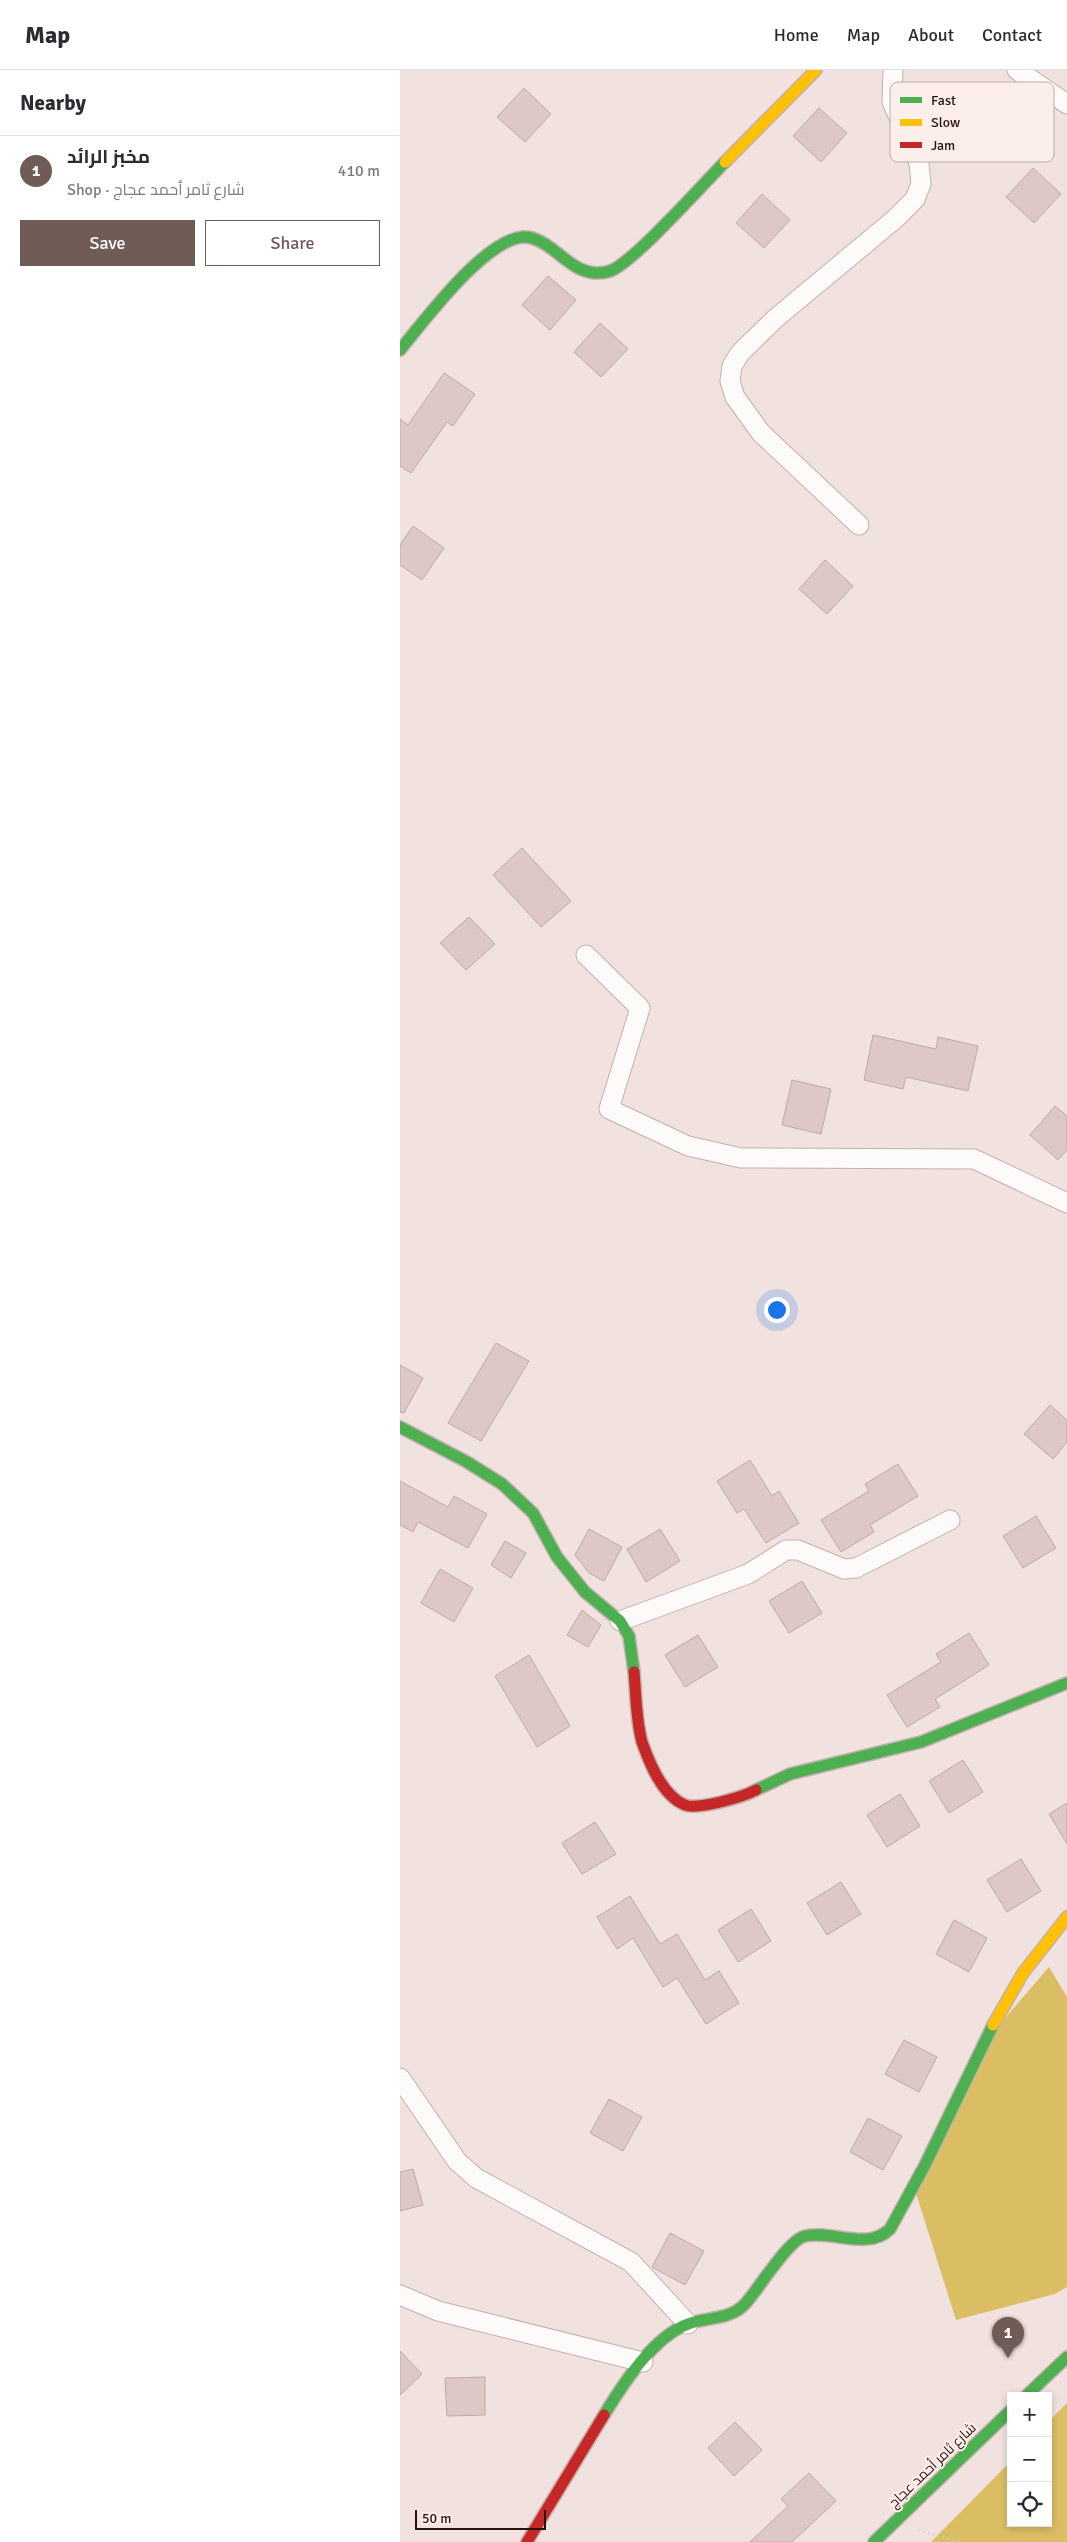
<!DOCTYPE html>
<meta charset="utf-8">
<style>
:root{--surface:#fff;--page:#f7f7f7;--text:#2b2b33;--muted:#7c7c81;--line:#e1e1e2;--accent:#705b57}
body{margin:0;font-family:Signika,Cairo,sans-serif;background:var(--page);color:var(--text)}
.controls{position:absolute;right:15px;bottom:15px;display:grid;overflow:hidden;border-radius:0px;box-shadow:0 2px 8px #0003}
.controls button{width:45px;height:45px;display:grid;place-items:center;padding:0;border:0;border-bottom:1px solid var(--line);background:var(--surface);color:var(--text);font:25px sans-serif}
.scale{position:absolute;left:15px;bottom:12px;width:131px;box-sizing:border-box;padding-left:5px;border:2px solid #2a120e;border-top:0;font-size:14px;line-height:18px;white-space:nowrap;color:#2a120e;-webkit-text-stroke:4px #fceeeb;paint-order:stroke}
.you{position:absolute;left:376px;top:1239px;width:18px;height:18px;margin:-12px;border:4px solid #fff;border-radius:50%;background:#1a73e8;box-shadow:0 0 0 8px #1a73e833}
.badge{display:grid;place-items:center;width:32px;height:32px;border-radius:50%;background:var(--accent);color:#fff;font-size:16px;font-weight:700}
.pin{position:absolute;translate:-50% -41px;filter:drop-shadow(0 1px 2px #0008)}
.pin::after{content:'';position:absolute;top:26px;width:18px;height:15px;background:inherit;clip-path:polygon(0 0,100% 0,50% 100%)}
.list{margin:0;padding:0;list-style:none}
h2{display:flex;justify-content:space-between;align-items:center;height:65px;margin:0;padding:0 20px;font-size:21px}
h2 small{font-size:16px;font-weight:400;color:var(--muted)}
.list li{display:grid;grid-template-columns:32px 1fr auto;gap:15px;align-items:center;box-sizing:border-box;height:70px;padding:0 20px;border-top:1px solid var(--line)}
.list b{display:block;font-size:19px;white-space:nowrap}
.list p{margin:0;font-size:16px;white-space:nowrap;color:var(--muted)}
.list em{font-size:16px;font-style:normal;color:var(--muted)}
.actions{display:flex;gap:10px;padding:15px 20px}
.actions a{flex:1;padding:11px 0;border:1px solid var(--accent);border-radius:0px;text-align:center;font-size:18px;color:var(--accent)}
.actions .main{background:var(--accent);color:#fff}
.icon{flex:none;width:28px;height:28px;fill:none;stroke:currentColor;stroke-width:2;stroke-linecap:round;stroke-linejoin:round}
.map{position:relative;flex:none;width:667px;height:2472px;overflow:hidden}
header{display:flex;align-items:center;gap:30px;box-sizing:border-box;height:70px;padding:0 25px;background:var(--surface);border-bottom:1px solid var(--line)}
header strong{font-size:24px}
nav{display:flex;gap:28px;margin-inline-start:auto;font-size:18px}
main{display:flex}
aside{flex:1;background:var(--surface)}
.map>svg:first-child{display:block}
.forest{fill:#dbbe64}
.building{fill:#ddc8c5;stroke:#bdaaa7}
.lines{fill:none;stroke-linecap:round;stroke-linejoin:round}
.street-casing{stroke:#c3b0ac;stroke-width:21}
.fast-casing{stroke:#c3b0ac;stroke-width:14}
.slow-casing{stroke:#c3b0ac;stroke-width:14}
.jam-casing{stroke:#c3b0ac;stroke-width:14}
.path{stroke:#d2cdcb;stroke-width:3;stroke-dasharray:1 4;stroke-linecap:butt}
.street{stroke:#fdfbfa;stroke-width:19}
.fast{stroke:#4caf50;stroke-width:11}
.slow{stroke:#ffc107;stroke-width:11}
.jam{stroke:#c62828;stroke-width:11}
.labels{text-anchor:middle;stroke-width:4;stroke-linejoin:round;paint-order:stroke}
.street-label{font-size:14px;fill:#2a120e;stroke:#fceeeb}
.key{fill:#fceeeb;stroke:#bdaca9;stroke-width:1}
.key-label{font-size:14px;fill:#2a120e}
</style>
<header>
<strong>Map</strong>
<nav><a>Home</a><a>Map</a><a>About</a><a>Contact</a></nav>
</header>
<main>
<aside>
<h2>Nearby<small></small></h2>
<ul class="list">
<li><span class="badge">1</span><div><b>مخبز الرائد</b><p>Shop · شارع ثامر أحمد عجاج</p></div><em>410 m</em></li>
</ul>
<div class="actions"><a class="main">Save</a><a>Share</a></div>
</aside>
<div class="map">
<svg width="667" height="2472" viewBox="0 0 667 2472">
<rect width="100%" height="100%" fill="#f1e2df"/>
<!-- forest -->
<g class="forest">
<polygon points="649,1897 667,1927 667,2217 655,2224 556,2250 516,2123 599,1955"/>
<polygon points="667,2333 667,2472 531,2472 611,2391 611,2453 648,2453 648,2352"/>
</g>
<!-- building -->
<g class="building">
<polygon points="124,18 151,44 125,72 97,47"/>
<polygon points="419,38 447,63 421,92 393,66"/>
<polygon points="633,98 661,124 634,153 606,127"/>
<polygon points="362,124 390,150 364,178 336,153"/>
<polygon points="148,206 176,230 150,260 122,235"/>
<polygon points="200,253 228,279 201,307 174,282"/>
<polygon points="44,303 75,324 53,356 47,352 11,403 0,396 0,349 8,355"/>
<polygon points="13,456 44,478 22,510 0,495 0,475"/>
<polygon points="425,490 453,516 427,544 399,519"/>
<polygon points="122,778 171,831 141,857 93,805"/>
<polygon points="69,847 95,874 66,900 40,873"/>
<polygon points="473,965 536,979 538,967 578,976 568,1021 506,1007 503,1019 464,1010"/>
<polygon points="392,1010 431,1019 421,1064 382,1055"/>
<polygon points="655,1036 667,1046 667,1080 658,1090 630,1065"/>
<polygon points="96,1273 129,1291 81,1371 48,1353"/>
<polygon points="0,1295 23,1308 4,1343 0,1342"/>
<polygon points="650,1335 667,1350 667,1372 653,1389 624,1364"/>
<polygon points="350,1390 372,1426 379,1421 399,1453 366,1473 344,1439 337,1443 317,1411"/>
<polygon points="498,1394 518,1426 470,1455 474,1462 441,1482 421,1450 469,1421 465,1414"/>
<polygon points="0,1411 48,1437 54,1426 87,1444 68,1478 18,1452 13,1462 0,1455"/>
<polygon points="636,1446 656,1478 623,1498 603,1466"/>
<polygon points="189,1459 222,1477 204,1511 189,1503 175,1485"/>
<polygon points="260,1459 280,1491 246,1512 227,1479"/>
<polygon points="105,1471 126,1483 111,1508 91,1495"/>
<polygon points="40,1499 73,1518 54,1552 21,1533"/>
<polygon points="402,1511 422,1543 389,1563 369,1531"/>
<polygon points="182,1540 201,1555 188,1577 167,1565"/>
<polygon points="569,1563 589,1595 535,1629 540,1637 507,1657 487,1625 541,1592 536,1584"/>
<polygon points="298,1565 318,1597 285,1617 265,1585"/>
<polygon points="129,1585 170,1656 137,1677 95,1606"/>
<polygon points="563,1690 583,1722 549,1743 529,1711"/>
<polygon points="500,1724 520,1756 487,1777 467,1745"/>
<polygon points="667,1733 667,1774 649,1744"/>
<polygon points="195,1752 216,1784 182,1804 162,1773"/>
<polygon points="621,1789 641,1821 607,1842 587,1810"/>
<polygon points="441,1812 461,1844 427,1865 407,1833"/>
<polygon points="230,1826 260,1874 277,1864 305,1910 319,1901 339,1933 306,1954 277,1908 263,1917 233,1868 217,1879 197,1847"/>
<polygon points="351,1839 371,1871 338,1892 318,1860"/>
<polygon points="554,1850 587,1868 569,1902 536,1884"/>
<polygon points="504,1970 537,1987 519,2022 485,2004"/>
<polygon points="209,2029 242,2047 223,2081 190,2063"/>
<polygon points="468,2048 502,2066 483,2100 450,2082"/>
<polygon points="13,2099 23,2135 0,2141 0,2102"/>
<polygon points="270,2163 304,2181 285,2215 252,2197"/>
<polygon points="0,2281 22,2304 0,2325"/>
<polygon points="85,2307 85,2345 47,2346 45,2308"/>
<polygon points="335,2352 362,2380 334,2406 308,2378"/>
<polygon points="409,2403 436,2431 392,2472 350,2472 388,2436 381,2429"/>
</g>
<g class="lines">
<!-- street casing -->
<g class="street-casing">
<g id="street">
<polyline points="617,0 667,34"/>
<polyline points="459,455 361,363 335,327 330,311 332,296 340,283 376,248 495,149 515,129 521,114 519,93 492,32 493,0"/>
<polyline points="186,885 240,938 209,1039 288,1076 341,1088 574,1089 667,1133"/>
<polyline points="220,1551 348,1504 386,1480 398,1480 444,1499 456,1498 550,1450"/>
<polyline points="0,2008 57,2091 76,2108 231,2192 288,2254"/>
<polyline points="0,2225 38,2241 243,2292"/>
</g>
</g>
<!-- fast casing -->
<g class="fast-casing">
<g id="fast">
<path d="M0,280C25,250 84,170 123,167C135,166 147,175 156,182C173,196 188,208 210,201C232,194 304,113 325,92"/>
<polyline points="0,1357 67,1392 102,1414 133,1443 157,1487 185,1522 220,1551 229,1566 234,1602"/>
<polyline points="356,1720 390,1704 521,1672 667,1613"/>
<polyline points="626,2326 667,2287"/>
<path d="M204,2345C223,2314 253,2267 288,2254C307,2247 330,2250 345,2234C358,2220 388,2170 405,2166C432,2160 468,2181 490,2159L525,2095L593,1955"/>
<polyline points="474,2472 611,2340"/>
</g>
</g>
<!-- slow casing -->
<g class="slow-casing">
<g id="slow">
<polyline points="325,92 416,0"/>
<polyline points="593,1955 623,1903 667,1847"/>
</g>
</g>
<!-- jam casing -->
<g class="jam-casing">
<g id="jam">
<path d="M234,1602C236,1624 236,1651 242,1672C249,1692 262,1726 285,1735C298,1740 343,1727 356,1720"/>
<polyline points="127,2472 204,2345"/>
</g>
</g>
<!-- path -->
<polyline class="path" points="519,2460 559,2472"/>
<!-- street -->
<use href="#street" class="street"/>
<!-- fast -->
<use href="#fast" class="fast"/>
<!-- slow -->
<use href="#slow" class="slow"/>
<!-- jam -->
<use href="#jam" class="jam"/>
</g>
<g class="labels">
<!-- street labels -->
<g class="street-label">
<text transform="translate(532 2395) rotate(-44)" y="5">شارع ثامر أحمد عجاج</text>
</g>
</g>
<!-- legend -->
<rect x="490" y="12" width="164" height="80" rx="8" class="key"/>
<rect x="500" y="27" width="22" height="6" fill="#4caf50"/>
<rect x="500" y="49" width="22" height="7" fill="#ffc107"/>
<rect x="500" y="72" width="22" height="6" fill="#c62828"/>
<g class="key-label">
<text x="531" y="35">Fast</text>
<text x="531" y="57">Slow</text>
<text x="531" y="80">Jam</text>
</g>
</svg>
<div class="controls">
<button>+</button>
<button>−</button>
<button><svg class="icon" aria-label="locate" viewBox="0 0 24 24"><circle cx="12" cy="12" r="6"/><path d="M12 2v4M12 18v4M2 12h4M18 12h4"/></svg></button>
</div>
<div class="scale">50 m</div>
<div class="you"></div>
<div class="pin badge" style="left:608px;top:2288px">1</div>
</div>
</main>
